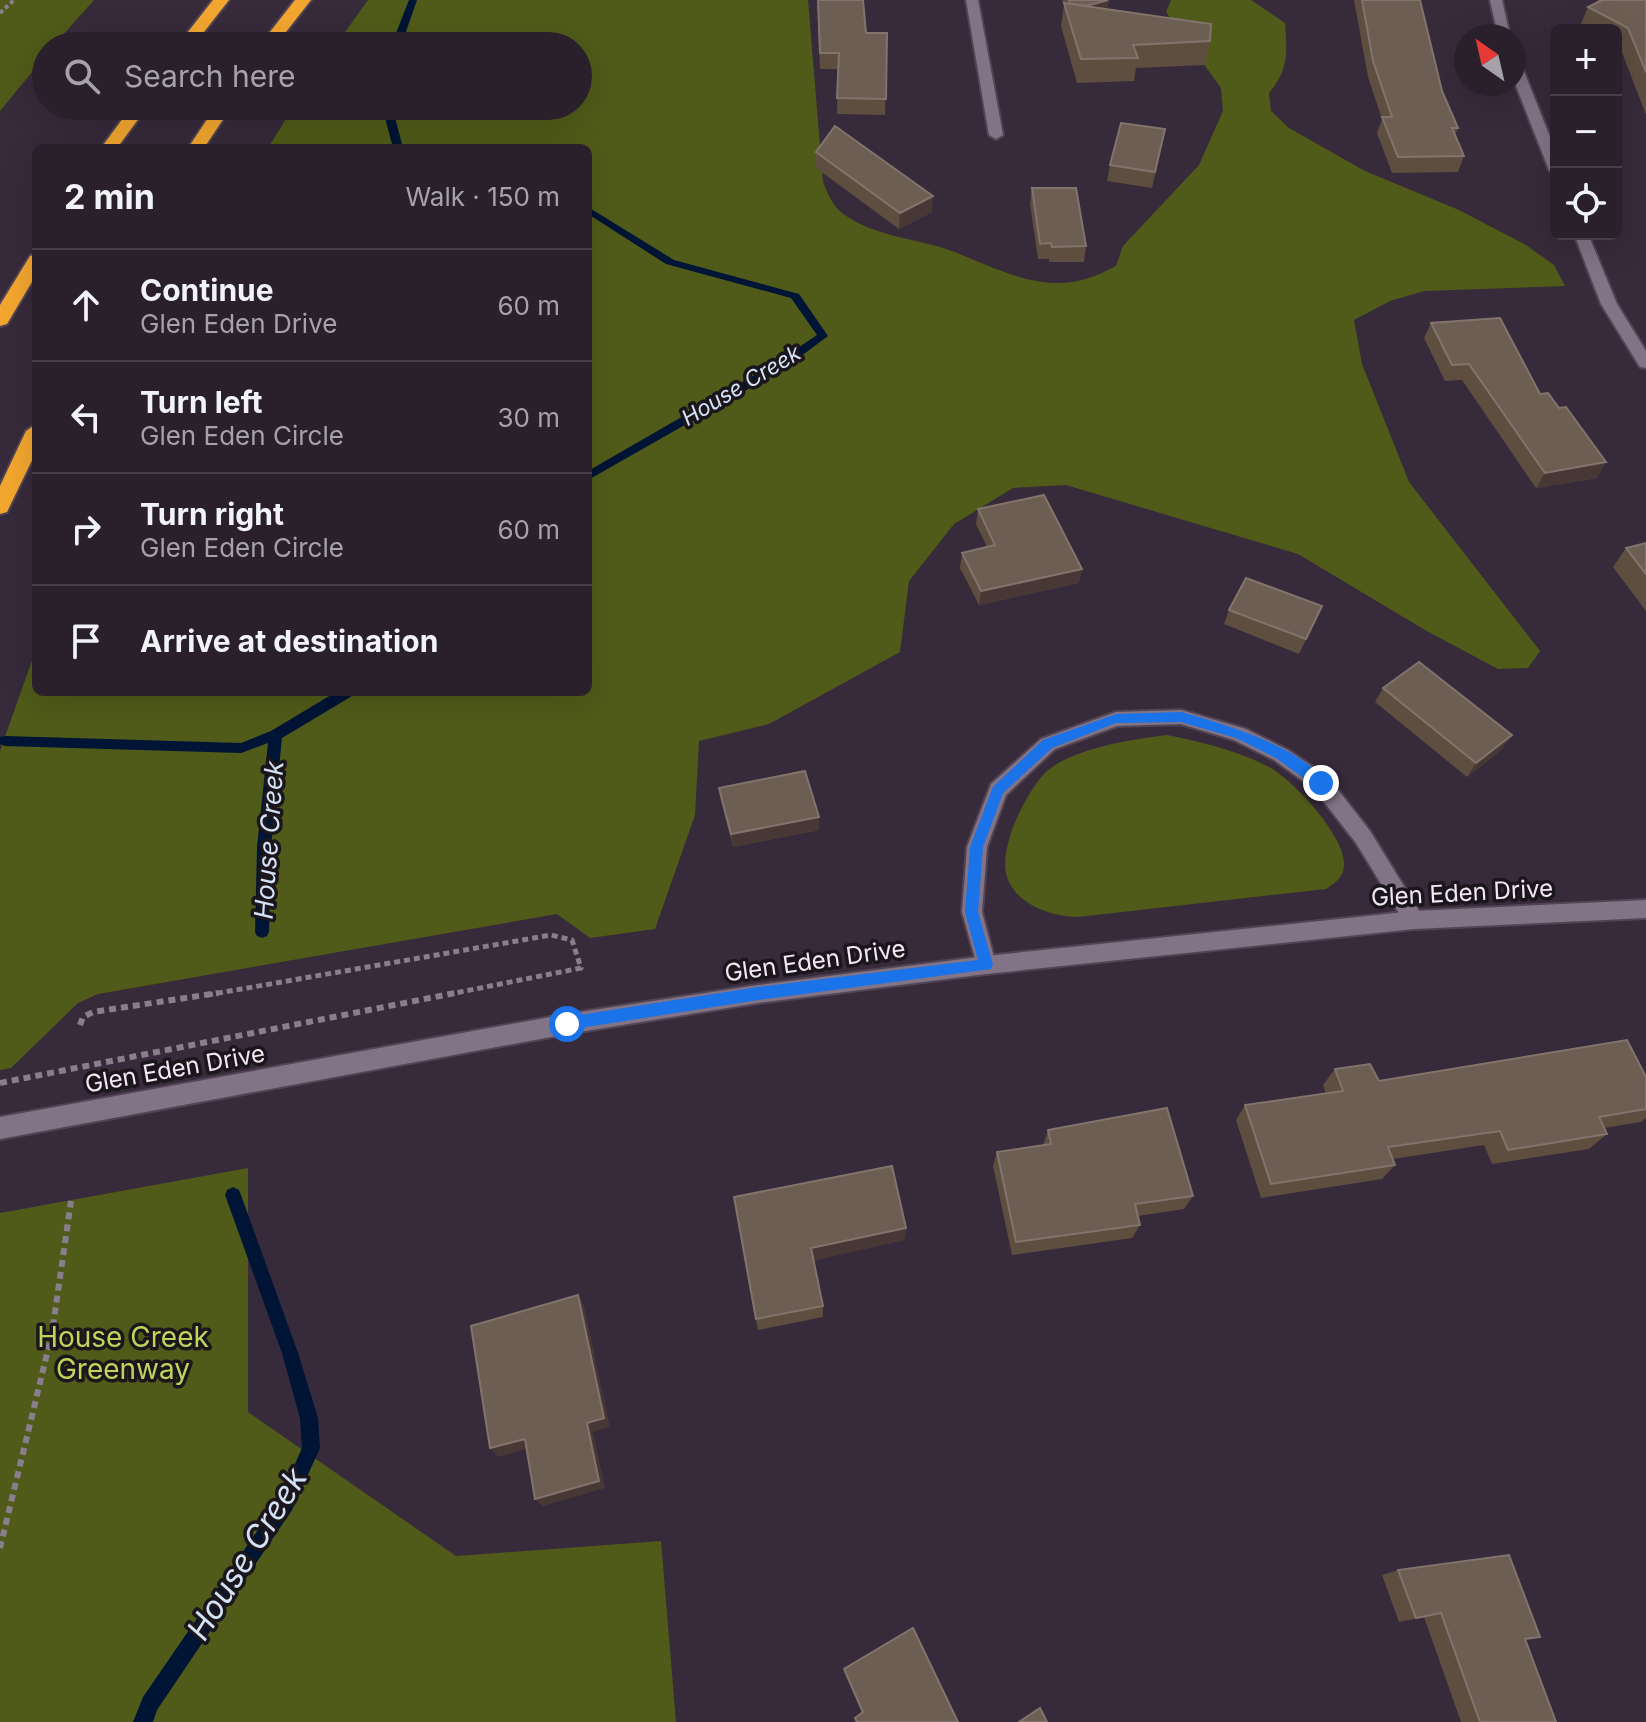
<!DOCTYPE html>
<meta charset="utf-8">
<style>
:root{--surface:#29202c;--page:#352d38;--text:#f1f3f6;--muted:#a5a3a9;--line:#453e48}
body{margin:0;font-family:Inter,sans-serif;background:var(--page);color:var(--text)}
.controls{position:absolute;right:24px;top:24px;display:grid;overflow:hidden;border-radius:12px;box-shadow:0 8px 32px #0002}
.controls button{width:72px;height:72px;display:grid;place-items:center;padding:0;border:0;border-bottom:2px solid var(--line);background:var(--surface);color:var(--text);font:40px sans-serif}
.compass{position:absolute;left:1454px;top:24px;width:72px;height:72px;border-radius:50%;background:var(--surface);box-shadow:0 8px 32px #0002;rotate:326deg}
.stop{position:absolute;width:24px;height:24px;margin:-18px;border:6px solid #1a73e8;border-radius:50%;background:#fff}
.stop.end{background:#1a73e8;border-color:#fff;box-shadow:0 2px 8px #0008}
.list{margin:0;padding:0;list-style:none}
h2{display:flex;justify-content:space-between;align-items:center;height:104px;margin:0;padding:0 32px;font-size:34px}
h2 small{font-size:26px;font-weight:400;color:var(--muted)}
.list li{display:grid;grid-template-columns:52px 1fr auto;gap:24px;align-items:center;box-sizing:border-box;height:112px;padding:0 32px;border-top:2px solid var(--line)}
.list b{display:block;font-size:30px;white-space:nowrap}
.list p{margin:0;font-size:26px;white-space:nowrap;color:var(--muted)}
.list em{font-size:26px;font-style:normal;color:var(--muted)}
.icon{flex:none;width:44px;height:44px;fill:none;stroke:currentColor;stroke-width:2;stroke-linecap:round;stroke-linejoin:round}
.map{position:relative;flex:none;width:1646px;height:1722px;overflow:hidden}
.search{position:absolute;background:var(--surface);box-shadow:0 8px 32px #0002;left:32px;top:32px;width:560px;height:88px;display:flex;align-items:center;gap:20px;box-sizing:border-box;padding:0 28px;border-radius:44px;color:var(--muted);font-size:30px}
.panel{position:absolute;background:var(--surface);box-shadow:0 8px 32px #0002;left:32px;top:144px;width:560px;height:552px;border-radius:12px}
.map>svg:first-child{display:block}
.green{fill:#505b19}
.lines{fill:none;stroke-linecap:round;stroke-linejoin:round}
.stream{fill:#001435;fill-rule:evenodd}
.street-casing{stroke:#514554;stroke-width:4}
.secondary-casing{stroke:#514554;stroke-width:4}
.highway-casing{stroke:#514554;stroke-width:4}
.path-far2{stroke:#897e8d;stroke-width:4;stroke-dasharray:4 3;stroke-linecap:butt}
.path-far1{stroke:#897e8d;stroke-width:5;stroke-dasharray:6 4;stroke-linecap:butt}
.path{stroke:#897e8d;stroke-width:6;stroke-dasharray:7 5;stroke-linecap:butt}
.street{fill:#827386;fill-rule:evenodd}
.secondary{fill:#827386;fill-rule:evenodd}
.highway{fill:#f3a62f;fill-rule:evenodd}
.wall{fill:#5d4e40}
.shaded-wall{fill:#473836}
.building{fill:#6d5e53;stroke:#82746c;stroke-width:2}
.route{fill:#1a73e8}
.labels{text-anchor:middle;stroke-width:7;stroke-linejoin:round;paint-order:stroke}
.far-water-label{font-size:22px;font-style:italic;fill:#d3e2f4;stroke:#1b151c}
.street-label{font-size:24px;fill:#f1e8f4;stroke:#1b151c}
.water-label{font-size:26px;font-style:italic;fill:#d3e2f4;stroke:#1b151c}
.near-park-label{font-size:28px;fill:#bed55a;stroke:#1b151c}
.near-water-label{font-size:32px;font-style:italic;fill:#d3e2f4;stroke:#1b151c}
</style>
<div class="map">
<svg width="1646" height="1722" viewBox="0 0 1646 1722">
<rect width="100%" height="100%" fill="#372a3b"/>
<!-- green -->
<g class="green">
<polygon points="0,0 94,0 53,46 46,46 46,55 0,111"/>
<path d="M368,0H808L823,182C828,194 832,205 842,213C874,237 916,238 952,251C986,264 1021,283 1058,283C1081,283 1096,276 1116,266L1123,246L1199,165L1223,111L1221,88L1166,12L1171,0H1251L1285,23C1287,53 1289,69 1269,93L1271,111L1289,128L1365,171L1459,210L1526,245L1554,265L1565,286L1424,291L1390,301L1354,320L1362,364L1409,482L1540,651L1528,668L1498,669L1425,630L1298,554L1066,485L1013,488L954,524L909,581L900,652L769,724L699,741L695,815L655,929L590,938L557,914L98,994L78,1003L11,1068L0,1070V751L36,649V692H588V148H268L294,106H578V46H335Z"/>
<path d="M1167,735C1201,742 1236,750 1267,766C1292,778 1346,837 1344,865C1344,877 1335,883 1326,889L1078,917C1053,917 1016,905 1007,877C998,848 1025,795 1044,774C1068,749 1133,739 1167,735Z"/>
<polygon points="248,1168 248,1412 456,1556 661,1541 676,1722 0,1722 0,1213"/>
</g>
<g class="lines">
<!-- stream -->
<g class="stream">
<polygon points="409,0 417,0 401,46 391,46"/>
<polygon points="382,106 392,106 403,148 393,148"/>
<polygon points="588,207 674,260 799,294 828,336 785,368 588,480 588,471 777,362 817,335 791,298 666,264 588,214"/>
<polygon points="336,692 353,692 352,696 282,738 271,847 269,932 267,936 262,938 257,936 255,932 257,847 268,743 241,753 5,746 0,744 0,737 5,736 241,743 271,731"/>
<polygon points="233,1187 239,1190 241,1195 298,1353 318,1418 320,1448 292,1510 157,1710 153,1722 133,1722 143,1697 280,1498 302,1448 300,1418 282,1353 225,1195 227,1190"/>
</g>
<!-- street casing -->
<g class="street-casing">
<g id="street">
<polygon points="966,0 978,0 1003,135 996,139 989,135"/>
<polygon points="1490,0 1502,0 1510,36 1498,36"/>
<polygon points="1514,60 1521,64 1556,152 1556,174 1549,170 1514,81"/>
<polygon points="1574,234 1588,234 1617,304 1646,351 1646,368 1640,367 1601,304"/>
<polygon points="1181,710 1246,729 1288,750 1328,777 1370,831 1421,914 1424,920 1421,926 1414,929 1407,926 1356,843 1314,789 1274,760 1234,740 1181,724 1117,726 1055,749 1006,795 987,847 982,912 996,965 993,972 986,974 979,972 962,912 967,847 991,784 1041,739 1116,712"/>
</g>
</g>
<!-- secondary casing -->
<g class="secondary-casing">
<polygon id="secondary" points="1646,900 1646,918 1414,929 986,974 758,1003 567,1034 0,1139 0,1117 567,1014 758,985 986,956 1414,911"/>
</g>
<!-- highway casing -->
<g class="highway-casing">
<g id="highway">
<polygon points="213,0 229,0 193,46 177,46"/>
<polygon points="295,0 311,0 275,46 259,46"/>
<polygon points="132,106 148,106 117,148 101,148"/>
<polygon points="216,106 232,106 204,148 188,148"/>
<polygon points="36,254 36,275 7,324 0,326 0,305 30,256"/>
<polygon points="36,424 36,452 7,512 0,514 0,486 26,431"/>
</g>
</g>
<!-- path-far2 -->
<polyline class="path-far2" points="0,13 14,0"/>
<!-- path-far1 -->
<polyline class="path-far1" points="207,995 551,935 572,940 581,968 445,995"/>
<!-- path -->
<g class="path">
<polyline points="80,1025 83,1017 93,1012 218,993"/>
<polyline points="0,1083 455,993"/>
<polyline points="0,1548 52,1333 71,1201"/>
</g>
<!-- street -->
<use href="#street" class="street"/>
<!-- secondary -->
<use href="#secondary" class="secondary"/>
<!-- highway -->
<use href="#highway" class="highway"/>
</g>
<!-- wall -->
<g class="wall">
<polygon points="817,0 866,33 887,33 885,115 837,114 838,69 820,69"/>
<polygon points="1062,0 1109,0 1107,9 1210,41 1205,65 1136,68 1134,81 1077,83 1061,26 1064,5"/>
<polygon points="1354,0 1420,0 1442,91 1458,128 1455,135 1464,156 1458,172 1392,173 1377,133 1382,119 1368,77"/>
<polygon points="1598,0 1646,0 1646,115 1620,47 1616,46 1616,30 1587,30 1580,26 1588,7 1597,3"/>
<polygon points="1165,129 1152,188 1107,181 1110,165"/>
<polygon points="816,152 932,212 899,229 816,168"/>
<polygon points="1032,188 1086,246 1084,262 1049,262 1049,259 1038,259 1030,204"/>
<polygon points="1431,323 1540,394 1559,408 1597,478 1536,488 1462,380 1445,381 1424,338"/>
<polygon points="978,509 1082,569 1079,583 979,605 960,568 962,553 987,547 976,524"/>
<polygon points="1646,543 1646,611 1613,567 1626,548"/>
<polygon points="1229,610 1315,621 1299,654 1224,624"/>
<polygon points="1383,688 1502,749 1467,777 1375,702"/>
<polygon points="719,788 819,830 733,847 721,801"/>
<polygon points="1335,1069 1379,1081 1646,1077 1646,1118 1641,1122 1604,1128 1607,1134 1589,1149 1492,1164 1484,1145 1393,1159 1395,1165 1382,1179 1261,1198 1236,1120 1245,1105 1326,1093 1323,1085"/>
<polygon points="1048,1130 1193,1196 1184,1209 1138,1216 1140,1225 1132,1238 1012,1255 993,1166 997,1152 1043,1145"/>
<polygon points="734,1197 906,1228 904,1240 814,1260 823,1306 823,1317 758,1330"/>
<polygon points="1398,1570 1525,1639 1556,1722 1461,1722 1424,1617 1399,1622 1382,1575"/>
<polygon points="844,1669 958,1722 856,1722 855,1718 862,1713 844,1671"/>
</g>
<!-- shaded-wall -->
<g class="shaded-wall">
<polygon points="1109,0 1106,16 1071,10"/>
<polygon points="933,196 932,212 899,229 900,213"/>
<polygon points="1606,462 1597,478 1536,488 1545,473"/>
<polygon points="1082,569 1079,583 979,605 981,591"/>
<polygon points="1512,735 1502,749 1467,777 1476,763"/>
<polygon points="819,817 819,830 733,847 731,834"/>
<polygon points="906,1228 904,1240 812,1261 811,1248"/>
<polygon points="578,1295 584,1306 610,1427 593,1432 605,1488 543,1506 535,1499 587,1423"/>
<polygon points="525,1439 533,1447 499,1457 490,1448"/>
</g>
<!-- building -->
<g class="building">
<polygon points="818,0 863,0 866,33 887,33 886,99 837,98 839,53 820,53"/>
<polygon points="1069,0 1108,0 1086,6 1070,4"/>
<polygon points="1362,0 1420,0 1442,91 1458,128 1452,128 1464,156 1398,157 1382,117 1392,117 1373,61"/>
<polygon points="1602,0 1646,0 1646,72 1628,28 1588,7"/>
<polygon points="1064,3 1211,24 1210,41 1133,45 1138,58 1081,59"/>
<polygon points="1121,123 1165,129 1155,172 1110,165"/>
<polygon points="835,126 933,196 900,213 816,152"/>
<polygon points="1032,188 1076,188 1086,246 1052,247 1051,243 1040,244"/>
<polygon points="1500,318 1540,394 1548,393 1559,408 1566,407 1606,462 1545,473 1469,364 1452,365 1431,323"/>
<polygon points="1044,495 1082,569 981,591 962,553 995,545 978,509"/>
<polygon points="1646,543 1646,574 1626,548"/>
<polygon points="1246,578 1322,606 1306,639 1229,610"/>
<polygon points="1419,662 1512,735 1476,763 1383,688"/>
<polygon points="805,771 819,817 731,834 719,788"/>
<polygon points="1627,1040 1646,1077 1646,1109 1599,1117 1607,1134 1508,1150 1500,1131 1388,1147 1395,1165 1271,1184 1245,1105 1343,1091 1335,1069 1370,1064 1379,1081"/>
<polygon points="1167,1108 1193,1196 1135,1204 1140,1225 1016,1242 997,1152 1051,1144 1048,1130"/>
<polygon points="892,1166 906,1228 811,1248 823,1306 756,1319 734,1197"/>
<polygon points="578,1295 604,1418 587,1423 599,1481 535,1499 525,1439 490,1448 471,1326"/>
<polygon points="1509,1555 1540,1637 1525,1639 1556,1722 1480,1722 1441,1613 1416,1618 1398,1570"/>
<polygon points="913,1628 958,1722 857,1722 855,1718 863,1712 844,1669"/>
<polygon points="1040,1708 1047,1722 1019,1722"/>
</g>
<!-- route -->
<path class="route" d="M1181,712C1224,724 1300,746 1327,783L1325,787H1316L1276,758L1236,738L1181,722L1116,723L1052,748L1003,793L983,847L978,912L993,965L991,969L758,1000L567,1030L562,1028L560,1024L567,1017L758,987L978,960L965,912L970,847L993,787L1043,740L1116,714Z"/>
<g class="labels">
<!-- far-water labels -->
<g class="far-water-label">
<text transform="translate(741 385) rotate(-31)" y="8">House Creek</text>
</g>
<!-- street labels -->
<g class="street-label">
<text transform="translate(1462 893) rotate(-3)" y="8">Glen Eden Drive</text>
<text transform="translate(815 961) rotate(-8)" y="8">Glen Eden Drive</text>
<text transform="translate(175 1069) rotate(-10)" y="8">Glen Eden Drive</text>
</g>
<!-- water labels -->
<g class="water-label">
<text transform="translate(269 840) rotate(-86)" y="9">House Creek</text>
</g>
<!-- near-park labels -->
<g class="near-park-label">
<text x="123" y="1347">House Creek<tspan x="123" dy="32">Greenway</tspan></text>
</g>
<!-- near-water labels -->
<g class="near-water-label">
<text transform="translate(247 1554) rotate(-58)" y="11">House Creek</text>
</g>
</g>
</svg>
<div class="controls">
<button>+</button>
<button>−</button>
<button><svg class="icon" aria-label="locate" viewBox="0 0 24 24"><circle cx="12" cy="12" r="6"/><path d="M12 2v4M12 18v4M2 12h4M18 12h4"/></svg></button>
</div>
<svg class="compass" viewBox="-18 -18 36 36"><path d="M0-13l5 13h-10z" fill="#e53935"/><path d="M0 13l5-13h-10z" fill="#a5a3a9"/></svg>
<div class="stop" style="left:567px;top:1024px"></div>
<div class="stop end" style="left:1321px;top:783px"></div>
<div class="search"><svg class="icon" aria-label="search" viewBox="0 0 24 24"><circle cx="10" cy="10" r="6"/><path d="M15 15l6 6"/></svg>Search here</div>
<section class="panel">
<h2>2 min<small>Walk · 150 m</small></h2>
<ul class="list">
<li><svg class="icon" aria-label="ahead" viewBox="0 0 24 24"><path d="M12 20V5M6 11l6-6 6 6"/></svg><div><b>Continue</b><p>Glen Eden Drive</p></div><em>60 m</em></li>
<li><svg class="icon" aria-label="left" viewBox="0 0 24 24"><path d="M17 20v-9H6M10 6l-5 5 5 5"/></svg><div><b>Turn left</b><p>Glen Eden Circle</p></div><em>30 m</em></li>
<li><svg class="icon" aria-label="right" viewBox="0 0 24 24"><path d="M7 20v-9h11M14 6l5 5-5 5"/></svg><div><b>Turn right</b><p>Glen Eden Circle</p></div><em>60 m</em></li>
<li><svg class="icon" aria-label="arrive" viewBox="0 0 24 24"><path d="M6 21V4h12l-3 4 3 4H6"/></svg><div><b>Arrive at destination</b></div></li>
</ul>
</section>
</div>
